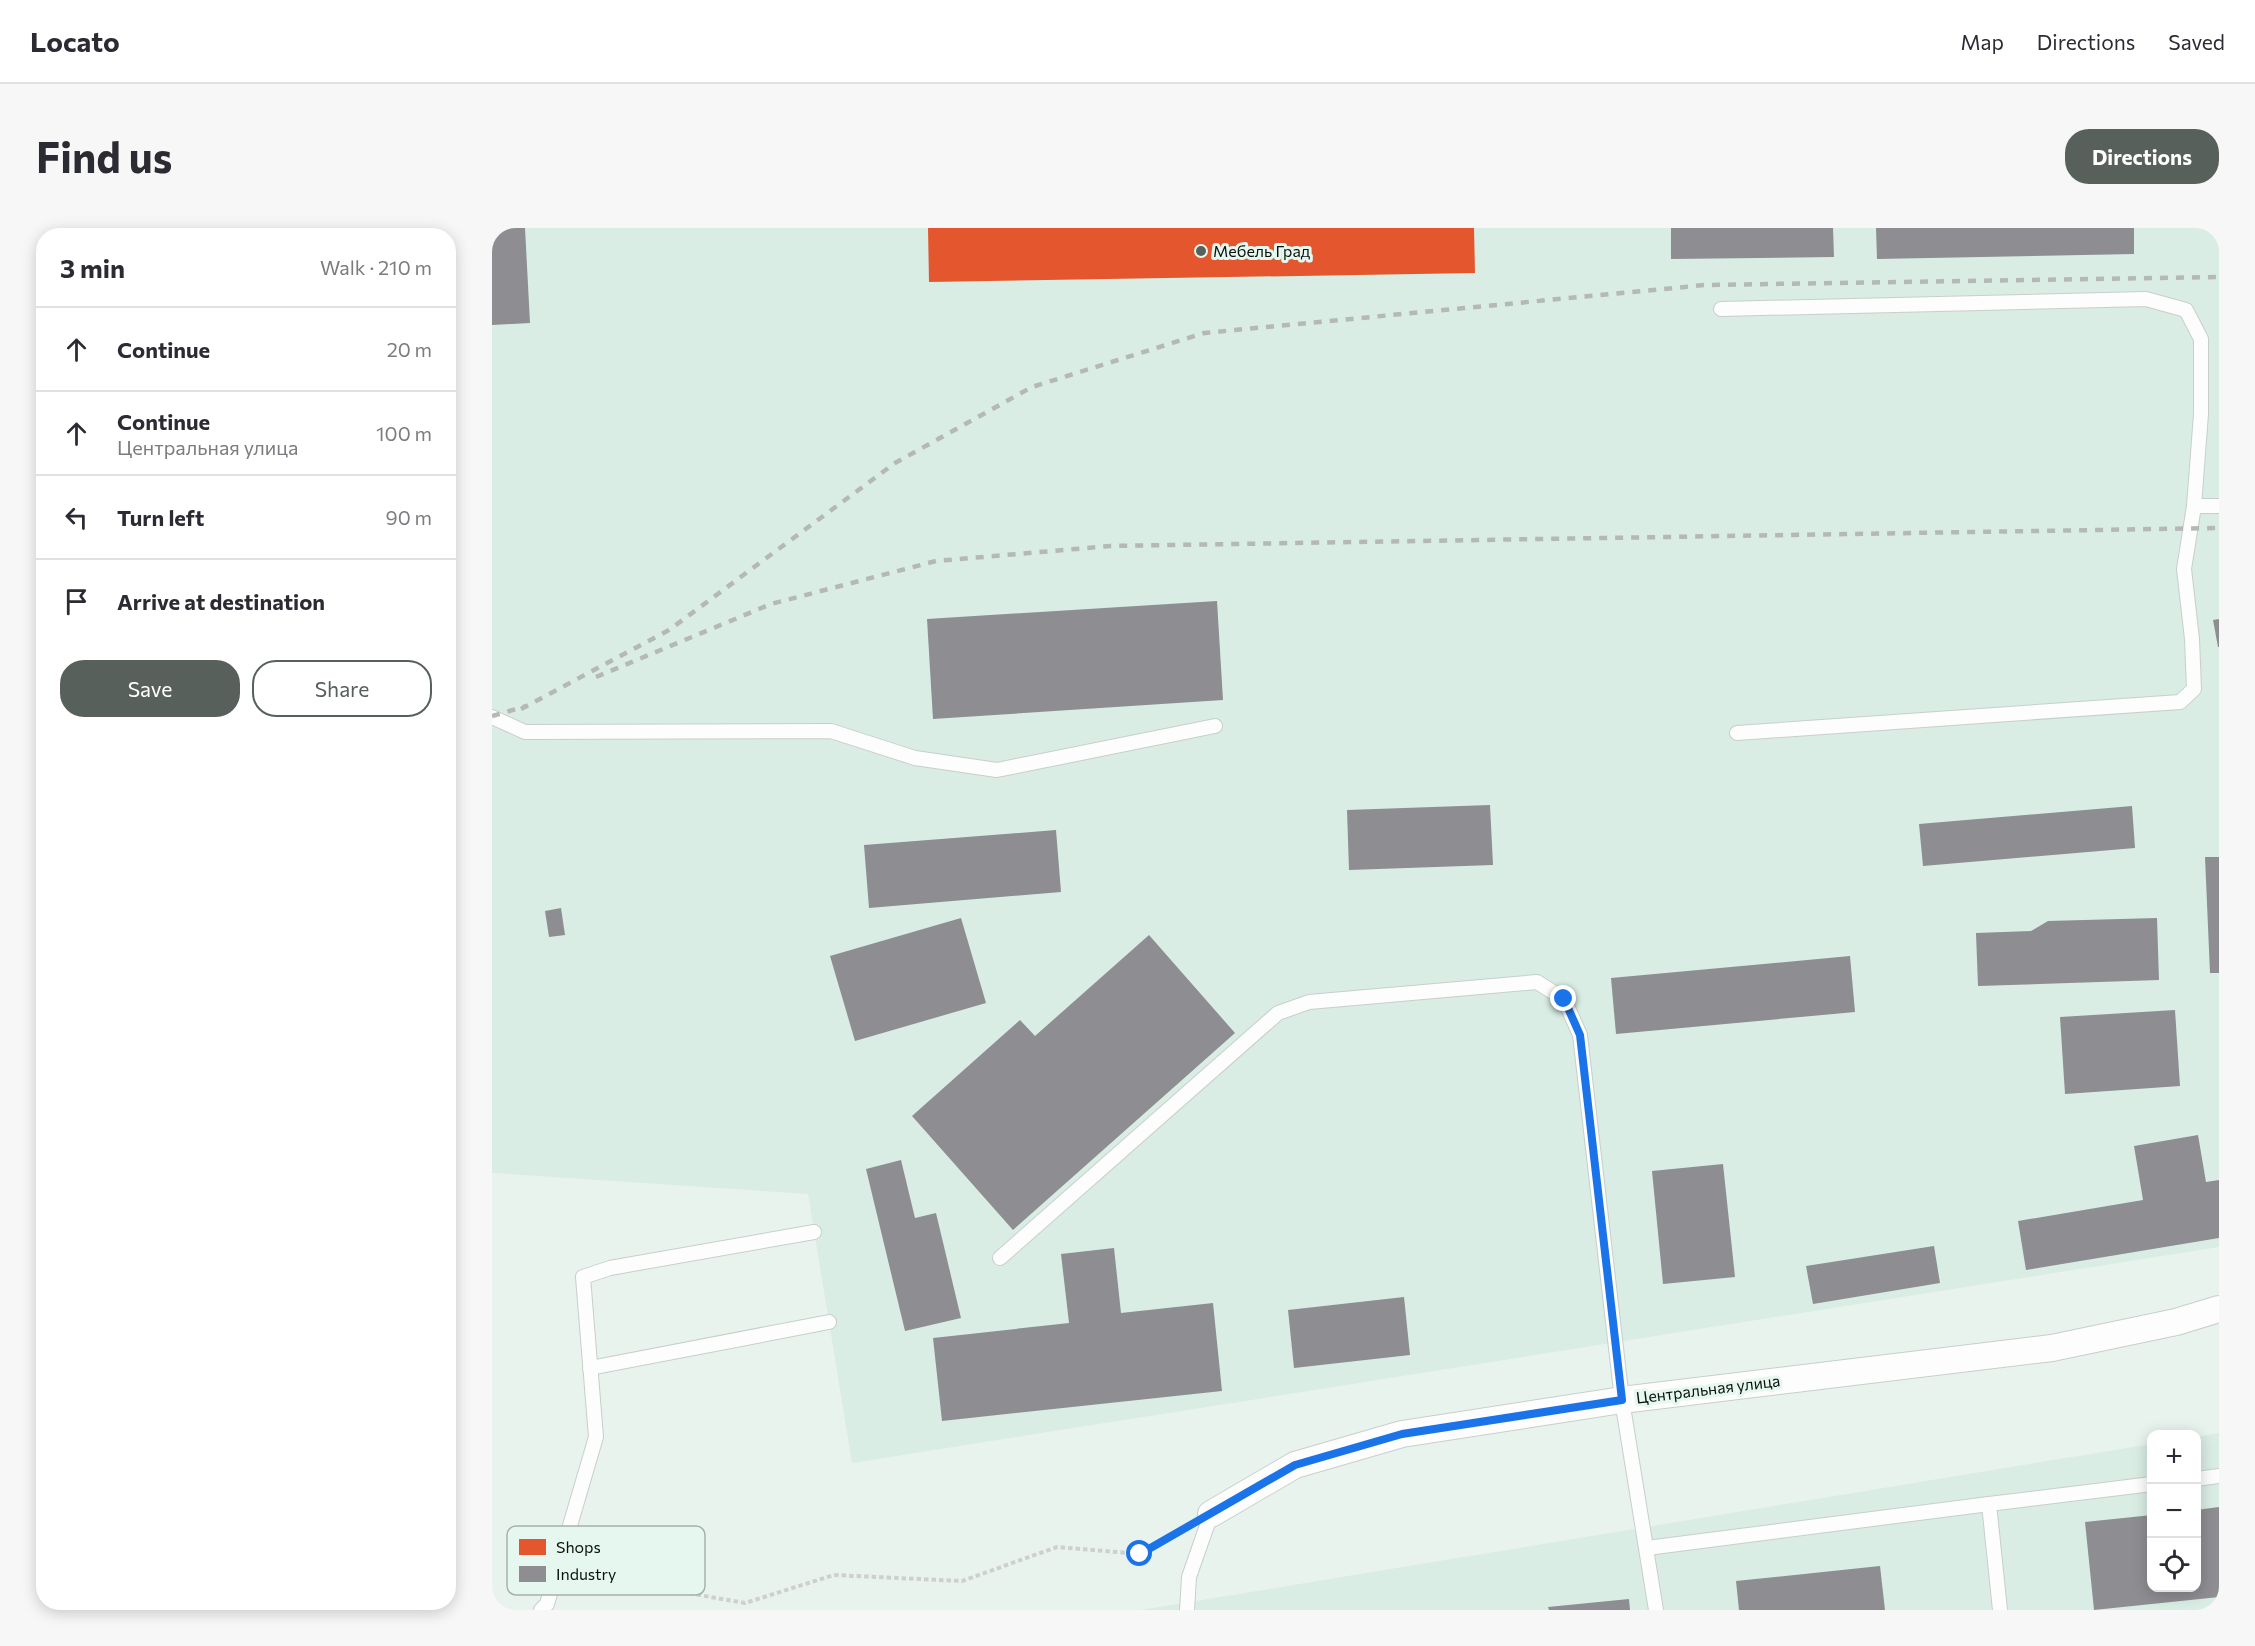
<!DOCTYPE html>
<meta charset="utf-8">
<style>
:root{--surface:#fff;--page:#f7f7f7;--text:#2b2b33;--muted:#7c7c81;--line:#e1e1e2;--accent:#58605c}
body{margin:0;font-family:Commissioner,sans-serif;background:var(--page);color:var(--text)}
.controls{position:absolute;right:18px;bottom:18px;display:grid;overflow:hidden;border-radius:12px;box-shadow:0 3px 15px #0003}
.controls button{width:54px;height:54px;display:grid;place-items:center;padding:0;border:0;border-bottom:2px solid var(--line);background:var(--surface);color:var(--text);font:30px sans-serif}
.stop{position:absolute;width:18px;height:18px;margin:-14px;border:4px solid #1a73e8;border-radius:50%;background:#fff}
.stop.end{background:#1a73e8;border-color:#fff;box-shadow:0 2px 6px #0008}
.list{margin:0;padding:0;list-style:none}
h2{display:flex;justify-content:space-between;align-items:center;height:78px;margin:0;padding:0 24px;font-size:26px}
h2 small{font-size:20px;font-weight:400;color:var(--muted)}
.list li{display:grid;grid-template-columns:39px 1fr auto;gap:18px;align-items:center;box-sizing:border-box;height:84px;padding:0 24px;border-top:2px solid var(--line)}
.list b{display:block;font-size:22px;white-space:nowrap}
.list p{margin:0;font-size:20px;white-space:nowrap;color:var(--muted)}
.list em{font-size:20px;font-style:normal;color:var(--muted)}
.actions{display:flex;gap:12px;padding:18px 24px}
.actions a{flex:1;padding:14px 0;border:2px solid var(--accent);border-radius:24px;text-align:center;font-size:21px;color:var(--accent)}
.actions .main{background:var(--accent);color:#fff}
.icon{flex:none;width:33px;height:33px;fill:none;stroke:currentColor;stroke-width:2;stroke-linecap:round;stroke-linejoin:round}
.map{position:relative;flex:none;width:1727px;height:1382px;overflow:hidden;border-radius:24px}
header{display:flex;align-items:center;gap:36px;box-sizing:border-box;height:84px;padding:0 30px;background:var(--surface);border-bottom:2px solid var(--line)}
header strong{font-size:28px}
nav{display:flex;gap:33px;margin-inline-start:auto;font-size:21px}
.intro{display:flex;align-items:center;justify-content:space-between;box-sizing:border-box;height:144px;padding:0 36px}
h1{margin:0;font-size:42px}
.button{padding:15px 27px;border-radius:24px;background:var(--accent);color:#fff;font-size:21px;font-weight:700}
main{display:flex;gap:36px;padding:0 36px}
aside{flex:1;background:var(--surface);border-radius:24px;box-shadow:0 3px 15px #0003}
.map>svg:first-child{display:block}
.built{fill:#d9ede4}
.shops{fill:#e4572e}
.industry{fill:#8d8d92}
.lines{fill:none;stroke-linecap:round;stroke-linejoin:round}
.service-casing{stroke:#c8cfcb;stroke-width:16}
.minor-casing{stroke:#c8cfcb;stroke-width:28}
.path{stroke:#ced0cf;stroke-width:4;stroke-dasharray:4.5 3;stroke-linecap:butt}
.service{stroke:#fcfdfc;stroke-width:14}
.minor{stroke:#fcfdfc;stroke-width:26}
.rail{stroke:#b4b8b6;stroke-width:4.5;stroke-dasharray:8 8;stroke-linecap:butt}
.route{stroke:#1a73e8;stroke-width:8}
.poi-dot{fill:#58605c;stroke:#e5f7ef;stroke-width:2}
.labels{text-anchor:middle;stroke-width:6;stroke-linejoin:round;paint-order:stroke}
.poi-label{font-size:16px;fill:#0a110e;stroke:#e5f7ef;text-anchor:start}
.street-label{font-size:16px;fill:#0a110e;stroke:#e5f7ef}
.key{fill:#e5f7ef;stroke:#a3b2ac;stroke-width:1.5}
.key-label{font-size:16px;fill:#0a110e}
</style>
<header>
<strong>Locato</strong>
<nav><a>Map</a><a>Directions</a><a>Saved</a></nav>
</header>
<div class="intro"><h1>Find us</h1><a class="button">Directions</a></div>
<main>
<aside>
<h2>3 min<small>Walk · 210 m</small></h2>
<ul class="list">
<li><svg class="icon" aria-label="ahead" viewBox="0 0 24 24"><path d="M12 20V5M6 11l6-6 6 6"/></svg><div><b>Continue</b></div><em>20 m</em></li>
<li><svg class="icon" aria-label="ahead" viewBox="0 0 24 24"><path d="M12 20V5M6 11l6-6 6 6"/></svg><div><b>Continue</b><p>Центральная улица</p></div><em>100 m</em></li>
<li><svg class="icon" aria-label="left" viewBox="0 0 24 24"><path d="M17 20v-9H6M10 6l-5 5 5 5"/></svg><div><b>Turn left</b></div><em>90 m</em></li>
<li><svg class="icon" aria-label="arrive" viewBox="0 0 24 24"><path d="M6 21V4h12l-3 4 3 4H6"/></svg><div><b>Arrive at destination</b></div></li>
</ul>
<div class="actions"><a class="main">Save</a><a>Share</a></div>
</aside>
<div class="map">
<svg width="1727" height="1382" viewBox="0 0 1727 1382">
<rect width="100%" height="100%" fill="#e9f3ee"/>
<!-- built -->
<g class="built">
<polygon points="0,0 1727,0 1727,1019 360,1235 316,966 0,945"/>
<polygon points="1727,1205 1727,1382 649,1382 1659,1216 1660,1360 1704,1360 1705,1209"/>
</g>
<!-- shops -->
<polygon class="shops" points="436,0 982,0 983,45 437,54"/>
<!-- industry -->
<g class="industry">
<polygon points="0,0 33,0 38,95 0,97"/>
<polygon points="1179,0 1341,0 1342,29 1179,31"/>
<polygon points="1384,0 1642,0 1642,26 1385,31"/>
<polygon points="725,373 731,472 441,491 435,391"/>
<polygon points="1727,391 1727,419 1726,419 1721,392"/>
<polygon points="998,577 1001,637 857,642 855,582"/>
<polygon points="1640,578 1643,620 1431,638 1427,596"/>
<polygon points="564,602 569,664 377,680 372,617"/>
<polygon points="1713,629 1727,629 1727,745 1718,745"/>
<polygon points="69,680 73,707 57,709 53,683"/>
<polygon points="469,690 494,775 363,813 338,728"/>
<polygon points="1665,690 1667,752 1486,758 1484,705 1539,703 1556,693"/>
<polygon points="657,707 743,805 521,1002 420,888 528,792 543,808"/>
<polygon points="1358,728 1363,784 1124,806 1119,750"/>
<polygon points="1683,782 1688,858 1573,866 1568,789"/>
<polygon points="1706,907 1714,954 1727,952 1727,1010 1534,1042 1526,993 1651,972 1642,918"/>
<polygon points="409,932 423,990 444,985 469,1090 413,1103 374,941"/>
<polygon points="1231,936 1243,1049 1171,1056 1160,943"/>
<polygon points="1442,1018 1448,1055 1321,1076 1314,1038"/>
<polygon points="622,1020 629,1085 721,1075 730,1163 450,1193 441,1110 577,1095 569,1026"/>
<polygon points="912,1069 918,1127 802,1140 796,1082"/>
<polygon points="1727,1279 1727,1369 1602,1382 1593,1294 1660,1287 1660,1360 1704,1360 1704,1282"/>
<polygon points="1388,1338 1393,1382 1247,1382 1244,1353"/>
<polygon points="1137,1371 1138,1382 1057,1382 1056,1379"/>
</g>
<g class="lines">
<!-- service casing -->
<g class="service-casing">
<g id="service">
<polyline points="1229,81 1654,71 1694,82 1709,111 1709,186 1702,278 1727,278"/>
<polyline points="0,489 33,504 339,503 423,530 505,542 723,498"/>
<polyline points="1245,505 1688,474 1702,461 1700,411 1692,341 1702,278"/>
<polyline points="508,1030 786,785 817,774 1045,754 1072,771 1088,807 1130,1172 1164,1382"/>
<polyline points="98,1140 337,1094"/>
<polyline points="1704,1251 1727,1248"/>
<polyline points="1497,1276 1660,1256"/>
<polyline points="1155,1320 1497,1276 1508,1382"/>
<polyline points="49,1382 55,1376 104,1209 91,1049 118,1040 322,1004"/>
<polyline points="695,1382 697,1349 719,1286"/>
</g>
</g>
<!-- minor casing -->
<g class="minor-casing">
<polyline id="minor" points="719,1286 803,1237 910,1206 1130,1172 1560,1120 1684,1094 1727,1081"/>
</g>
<!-- path -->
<polyline class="path" points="86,1349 144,1356 253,1375 342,1347 470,1353 565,1319 648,1326 690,1302"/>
<!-- service -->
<use href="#service" class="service"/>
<!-- minor -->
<use href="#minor" class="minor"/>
<!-- rail -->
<g class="rail">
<polyline points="104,449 279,376 444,333 618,318 1727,300"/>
<polyline points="29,481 177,402 403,235 540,159 712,105 1213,57 1727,49"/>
<polyline points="0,488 35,478"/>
</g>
</g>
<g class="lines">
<!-- route -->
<polyline class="route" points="648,1326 803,1237 910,1206 1130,1172 1088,807 1072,771"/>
</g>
<!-- markers -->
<circle class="poi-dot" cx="709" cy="23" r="6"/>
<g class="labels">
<!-- poi labels -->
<g class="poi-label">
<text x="721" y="29">Мебель Град</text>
</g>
<!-- street labels -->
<g class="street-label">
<text transform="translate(1216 1161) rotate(-7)" y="6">Центральная улица</text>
</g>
</g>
<!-- legend -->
<rect x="15" y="1298" width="198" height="69" rx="9" class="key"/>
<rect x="27" y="1311" width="27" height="16" fill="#e4572e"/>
<rect x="27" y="1338" width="27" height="16" fill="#8d8d92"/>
<g class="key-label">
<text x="64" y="1325">Shops</text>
<text x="64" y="1352">Industry</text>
</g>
</svg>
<div class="controls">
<button>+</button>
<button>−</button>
<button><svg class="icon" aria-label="locate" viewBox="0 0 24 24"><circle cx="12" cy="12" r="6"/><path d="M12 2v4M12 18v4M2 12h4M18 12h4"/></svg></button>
</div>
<div class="stop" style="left:648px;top:1326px"></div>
<div class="stop end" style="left:1072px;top:771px"></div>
</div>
</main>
